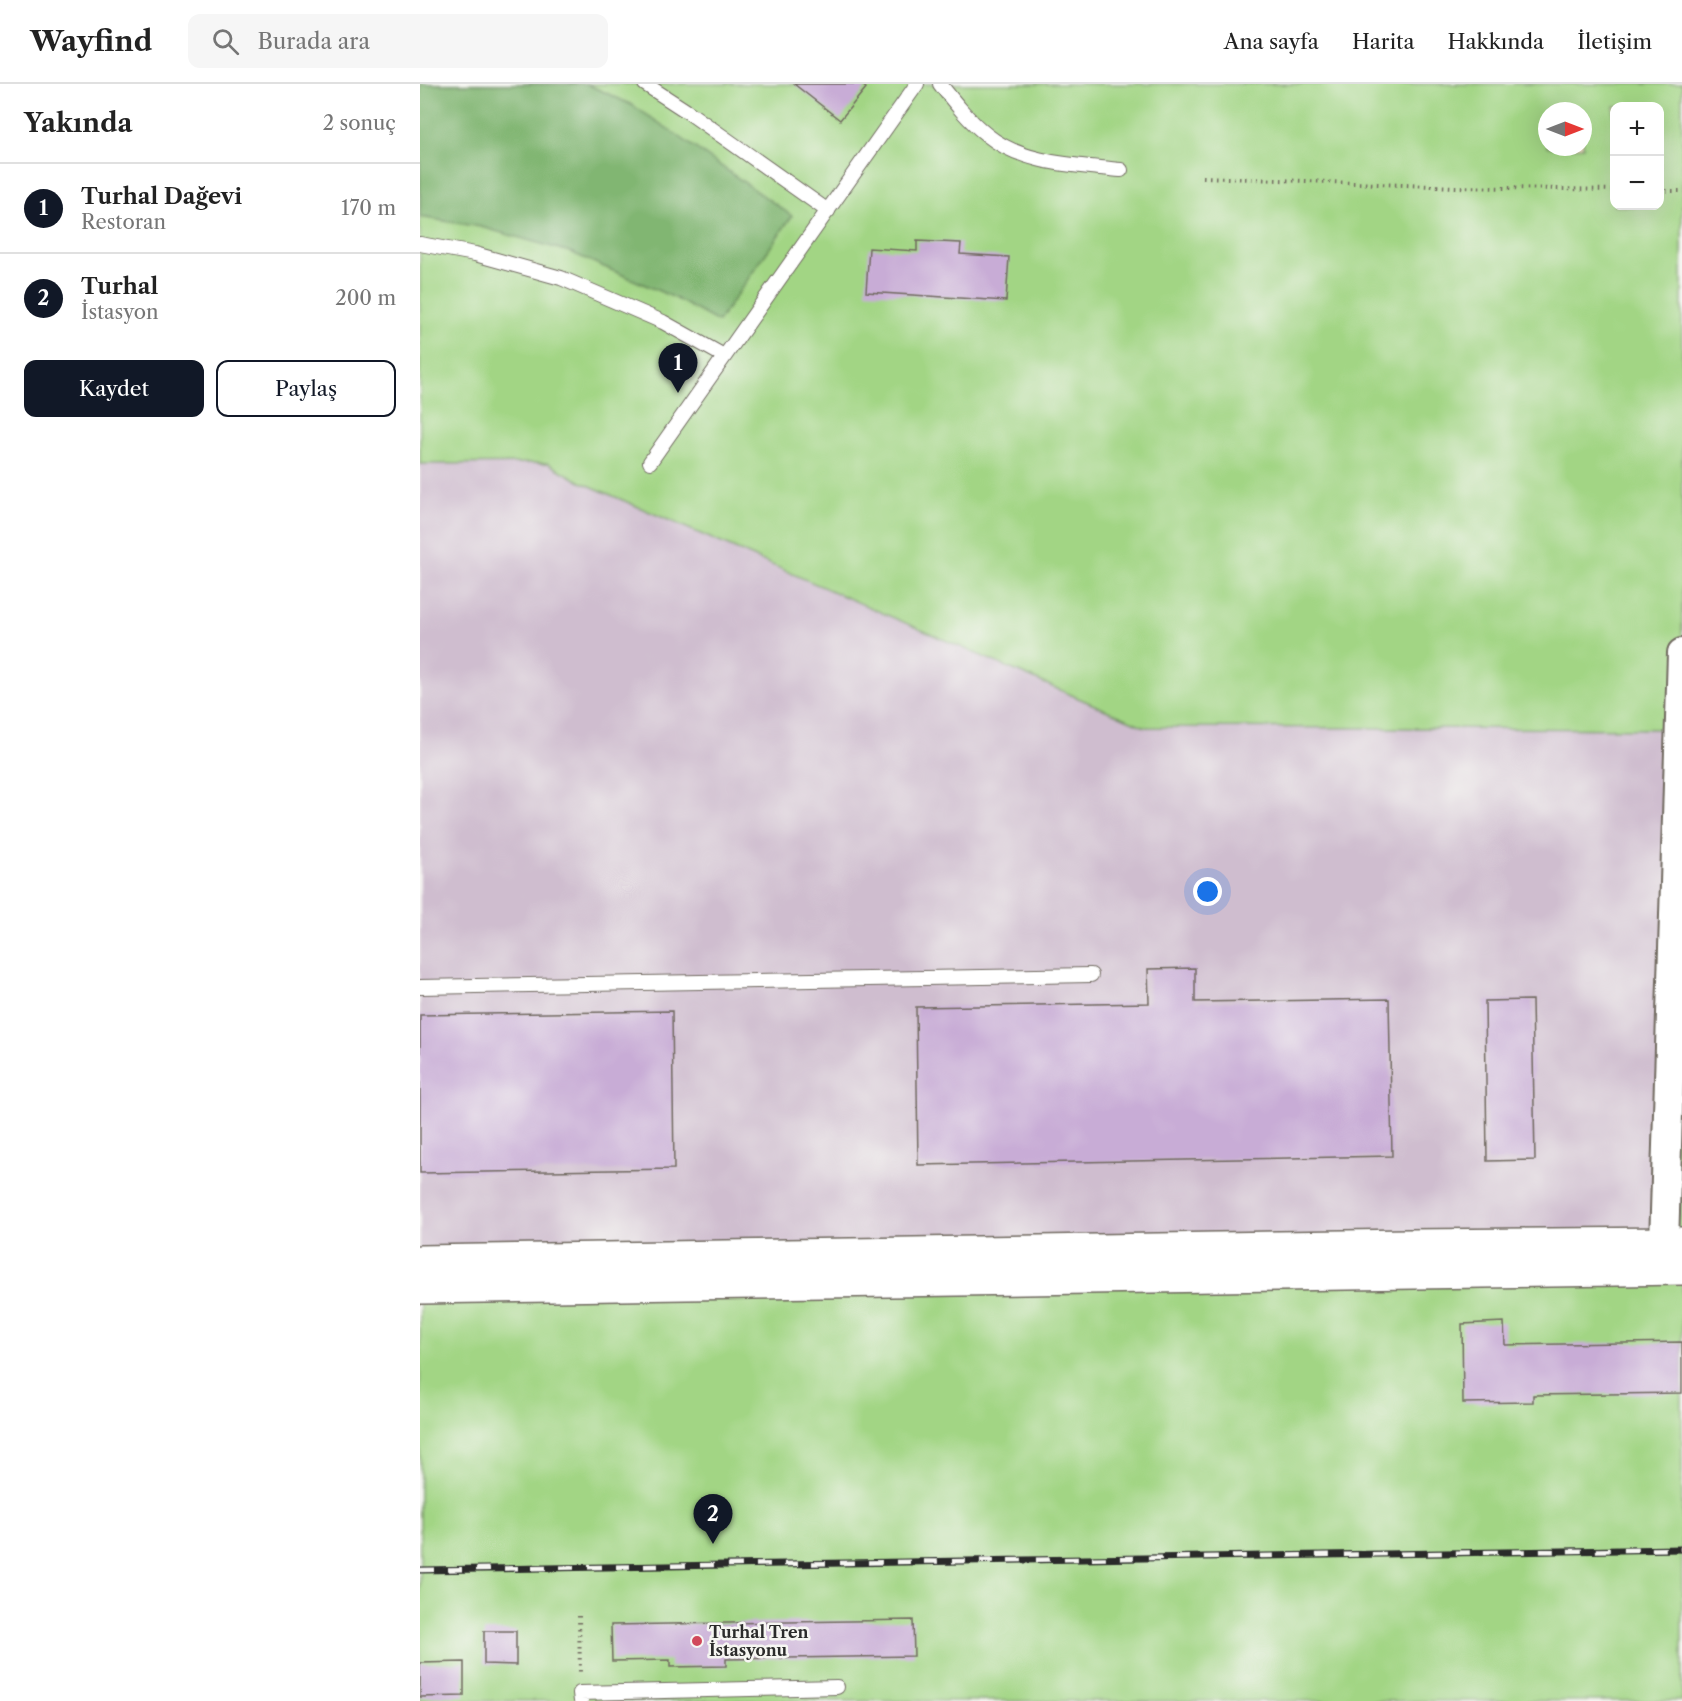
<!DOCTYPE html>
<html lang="tr">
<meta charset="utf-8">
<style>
:root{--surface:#fff;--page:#f6f6f6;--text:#222;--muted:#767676;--line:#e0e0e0;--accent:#111827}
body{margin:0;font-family:"Libre Caslon Text",serif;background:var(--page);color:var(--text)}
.controls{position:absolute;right:18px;top:18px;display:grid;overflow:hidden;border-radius:12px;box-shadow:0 6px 24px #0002}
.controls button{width:54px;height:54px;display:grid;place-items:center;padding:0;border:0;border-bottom:2px solid var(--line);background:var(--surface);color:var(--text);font:30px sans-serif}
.compass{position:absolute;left:1118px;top:18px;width:54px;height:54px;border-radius:50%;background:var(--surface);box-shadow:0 6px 24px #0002;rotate:90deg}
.you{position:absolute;left:788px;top:808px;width:21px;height:21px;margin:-15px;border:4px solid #fff;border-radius:50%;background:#1a73e8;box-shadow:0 0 0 9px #1a73e833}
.badge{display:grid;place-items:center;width:39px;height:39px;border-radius:50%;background:var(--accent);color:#fff;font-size:20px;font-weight:700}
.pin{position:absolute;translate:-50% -50px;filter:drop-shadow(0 2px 3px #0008)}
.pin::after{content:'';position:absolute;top:32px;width:21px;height:18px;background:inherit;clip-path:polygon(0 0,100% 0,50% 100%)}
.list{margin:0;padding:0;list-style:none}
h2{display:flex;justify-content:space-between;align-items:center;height:78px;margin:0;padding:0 24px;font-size:26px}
h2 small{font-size:20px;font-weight:400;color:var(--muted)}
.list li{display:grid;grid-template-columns:39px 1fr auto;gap:18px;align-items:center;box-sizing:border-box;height:90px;padding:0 24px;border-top:2px solid var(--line)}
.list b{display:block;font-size:22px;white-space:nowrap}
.list p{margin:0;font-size:20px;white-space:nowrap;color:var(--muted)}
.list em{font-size:20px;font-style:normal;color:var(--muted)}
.actions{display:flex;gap:12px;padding:18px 24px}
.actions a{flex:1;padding:14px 0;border:2px solid var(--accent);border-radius:12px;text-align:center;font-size:21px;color:var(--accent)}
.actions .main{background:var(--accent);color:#fff}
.icon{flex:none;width:33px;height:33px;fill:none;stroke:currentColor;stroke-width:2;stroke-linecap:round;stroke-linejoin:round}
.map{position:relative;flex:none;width:1262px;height:1617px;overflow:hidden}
header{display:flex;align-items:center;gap:36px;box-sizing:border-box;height:84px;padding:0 30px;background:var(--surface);border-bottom:2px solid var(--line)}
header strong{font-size:28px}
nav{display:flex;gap:33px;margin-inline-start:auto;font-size:21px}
.search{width:420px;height:54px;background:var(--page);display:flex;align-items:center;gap:15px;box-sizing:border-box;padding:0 21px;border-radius:12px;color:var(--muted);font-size:22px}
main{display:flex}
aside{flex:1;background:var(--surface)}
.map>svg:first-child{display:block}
.industrial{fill:#cfbdcf}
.green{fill:#a2d584;stroke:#668058;stroke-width:1.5;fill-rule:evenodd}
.forest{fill:#81b672;stroke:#56704e;stroke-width:1.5}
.building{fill:#c8acd6}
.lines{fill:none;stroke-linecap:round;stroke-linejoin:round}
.service-casing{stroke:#716a61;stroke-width:16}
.minor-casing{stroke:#716a61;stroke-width:32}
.tertiary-casing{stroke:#716a61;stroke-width:36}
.path{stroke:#716a61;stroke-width:4;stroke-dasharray:1.5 4.5;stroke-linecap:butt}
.service{stroke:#fff;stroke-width:14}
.minor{stroke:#fff;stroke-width:28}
.tertiary{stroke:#fff;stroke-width:33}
.rail-casing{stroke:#2b2b2b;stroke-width:7}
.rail{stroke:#f6f6f2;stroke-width:4.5;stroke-dasharray:14;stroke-linecap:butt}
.poi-dot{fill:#d1495b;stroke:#f6f6f2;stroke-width:2}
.labels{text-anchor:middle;stroke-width:5;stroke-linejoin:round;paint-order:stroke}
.poi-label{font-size:16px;font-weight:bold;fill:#2b2b2b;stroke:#f6f6f2;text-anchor:start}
</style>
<header>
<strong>Wayfind</strong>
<div class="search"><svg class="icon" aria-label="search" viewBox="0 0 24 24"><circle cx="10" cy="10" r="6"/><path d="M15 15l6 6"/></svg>Burada ara</div>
<nav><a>Ana sayfa</a><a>Harita</a><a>Hakkında</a><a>İletişim</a></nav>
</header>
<main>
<aside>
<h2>Yakında<small>2 sonuç</small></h2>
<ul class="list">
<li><span class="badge">1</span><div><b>Turhal Dağevi</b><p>Restoran</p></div><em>170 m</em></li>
<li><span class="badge">2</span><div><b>Turhal</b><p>İstasyon</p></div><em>200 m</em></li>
</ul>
<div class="actions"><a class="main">Kaydet</a><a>Paylaş</a></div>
</aside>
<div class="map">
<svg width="1262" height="1617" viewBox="0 0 1262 1617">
<rect width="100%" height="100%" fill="#f6f6f2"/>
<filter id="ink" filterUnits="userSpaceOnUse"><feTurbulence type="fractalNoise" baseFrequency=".0167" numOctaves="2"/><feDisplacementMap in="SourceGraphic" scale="12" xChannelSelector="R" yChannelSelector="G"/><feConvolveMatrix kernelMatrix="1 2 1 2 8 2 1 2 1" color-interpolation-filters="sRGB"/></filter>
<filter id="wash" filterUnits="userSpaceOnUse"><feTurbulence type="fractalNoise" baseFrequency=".008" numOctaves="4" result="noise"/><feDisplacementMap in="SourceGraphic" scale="24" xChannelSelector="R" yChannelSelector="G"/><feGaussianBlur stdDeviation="1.35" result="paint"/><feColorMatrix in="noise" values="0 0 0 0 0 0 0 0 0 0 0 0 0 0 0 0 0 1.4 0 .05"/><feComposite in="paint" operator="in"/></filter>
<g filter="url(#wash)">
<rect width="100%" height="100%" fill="#f4dfc6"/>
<!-- industrial -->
<polygon class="industrial" points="128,379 161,398 725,643 1261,645 1244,1160 0,1178 0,380"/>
<!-- green -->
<path class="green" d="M0,0H1262V1617H0V1203L1244,1184L1260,645L725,643L161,398L128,379L0,380ZM1194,22H1240V122H1194ZM1127,27H1163V63H1127Z"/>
<!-- forest -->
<polygon class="forest" points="0,0 167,0 212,21 254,49 372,132 298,238 255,214 150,168 61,143 0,133"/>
<g id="blocks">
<!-- building -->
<g class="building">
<polygon points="374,0 441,0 446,4 420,36"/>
<polygon points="497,157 541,159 540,170 589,173 586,217 446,208 449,164 497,167"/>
<polygon points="775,884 775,918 969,915 972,1072 498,1081 496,923 729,919 728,885"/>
<polygon points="1112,916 1115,1076 1067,1077 1065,917"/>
<polygon points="252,927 254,1085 0,1089 0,931"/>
<polygon points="1084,1238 1085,1261 1262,1258 1262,1309 1113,1311 1113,1318 1043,1319 1042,1240"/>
<polygon points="493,1536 494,1572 306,1575 306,1582 250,1583 250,1576 192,1577 191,1541"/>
<polygon points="64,1547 96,1547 96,1581 64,1580"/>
<polygon points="44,1578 44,1612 0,1613 0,1579"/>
</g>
</g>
</g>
<g filter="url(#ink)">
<use href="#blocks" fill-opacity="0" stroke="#716a61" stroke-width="1.5"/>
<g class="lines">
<!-- service casing -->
<g class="service-casing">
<g id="service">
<polyline points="225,0 268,28 408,127"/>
<path d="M520,0C534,18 549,37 567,51C604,81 656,81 701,86"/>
<polyline points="0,160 55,170 141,194 243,238 304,272"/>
<polyline points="230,378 497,0"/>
<polyline points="0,903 671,891"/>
<polyline points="161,1617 160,1609 417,1603"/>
</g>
</g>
<!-- minor casing -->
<g class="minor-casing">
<polyline id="minor" points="1244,1160 1262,569"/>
</g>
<!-- tertiary casing -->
<g class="tertiary-casing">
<g id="tertiary">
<polyline points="0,1178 990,1162 1262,1160"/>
<polyline points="0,1203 1262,1184"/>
</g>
</g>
<!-- path -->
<g class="path">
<polyline points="783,93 1035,103 1194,106"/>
<polyline points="1240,107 1262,107"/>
<polyline points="159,1532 160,1590"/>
</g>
<!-- service -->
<use href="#service" class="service"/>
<!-- minor -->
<use href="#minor" class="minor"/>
<!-- tertiary -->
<use href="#tertiary" class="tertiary"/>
<!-- rail casing -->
<g class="rail-casing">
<polyline id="rail" points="0,1486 1262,1465"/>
</g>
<!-- rail -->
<use href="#rail" class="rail"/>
</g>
</g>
<!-- markers -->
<circle class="poi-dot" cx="277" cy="1557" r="6"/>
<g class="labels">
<!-- poi labels -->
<g class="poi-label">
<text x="289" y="1554">Turhal Tren<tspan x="289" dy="18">İstasyonu</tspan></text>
</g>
</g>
</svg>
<div class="controls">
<button>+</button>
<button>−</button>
</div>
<svg class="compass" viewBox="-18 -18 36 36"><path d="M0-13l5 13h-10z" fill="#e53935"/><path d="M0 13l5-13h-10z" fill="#767676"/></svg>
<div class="you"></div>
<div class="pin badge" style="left:258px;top:309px">1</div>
<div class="pin badge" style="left:293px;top:1460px">2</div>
</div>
</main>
